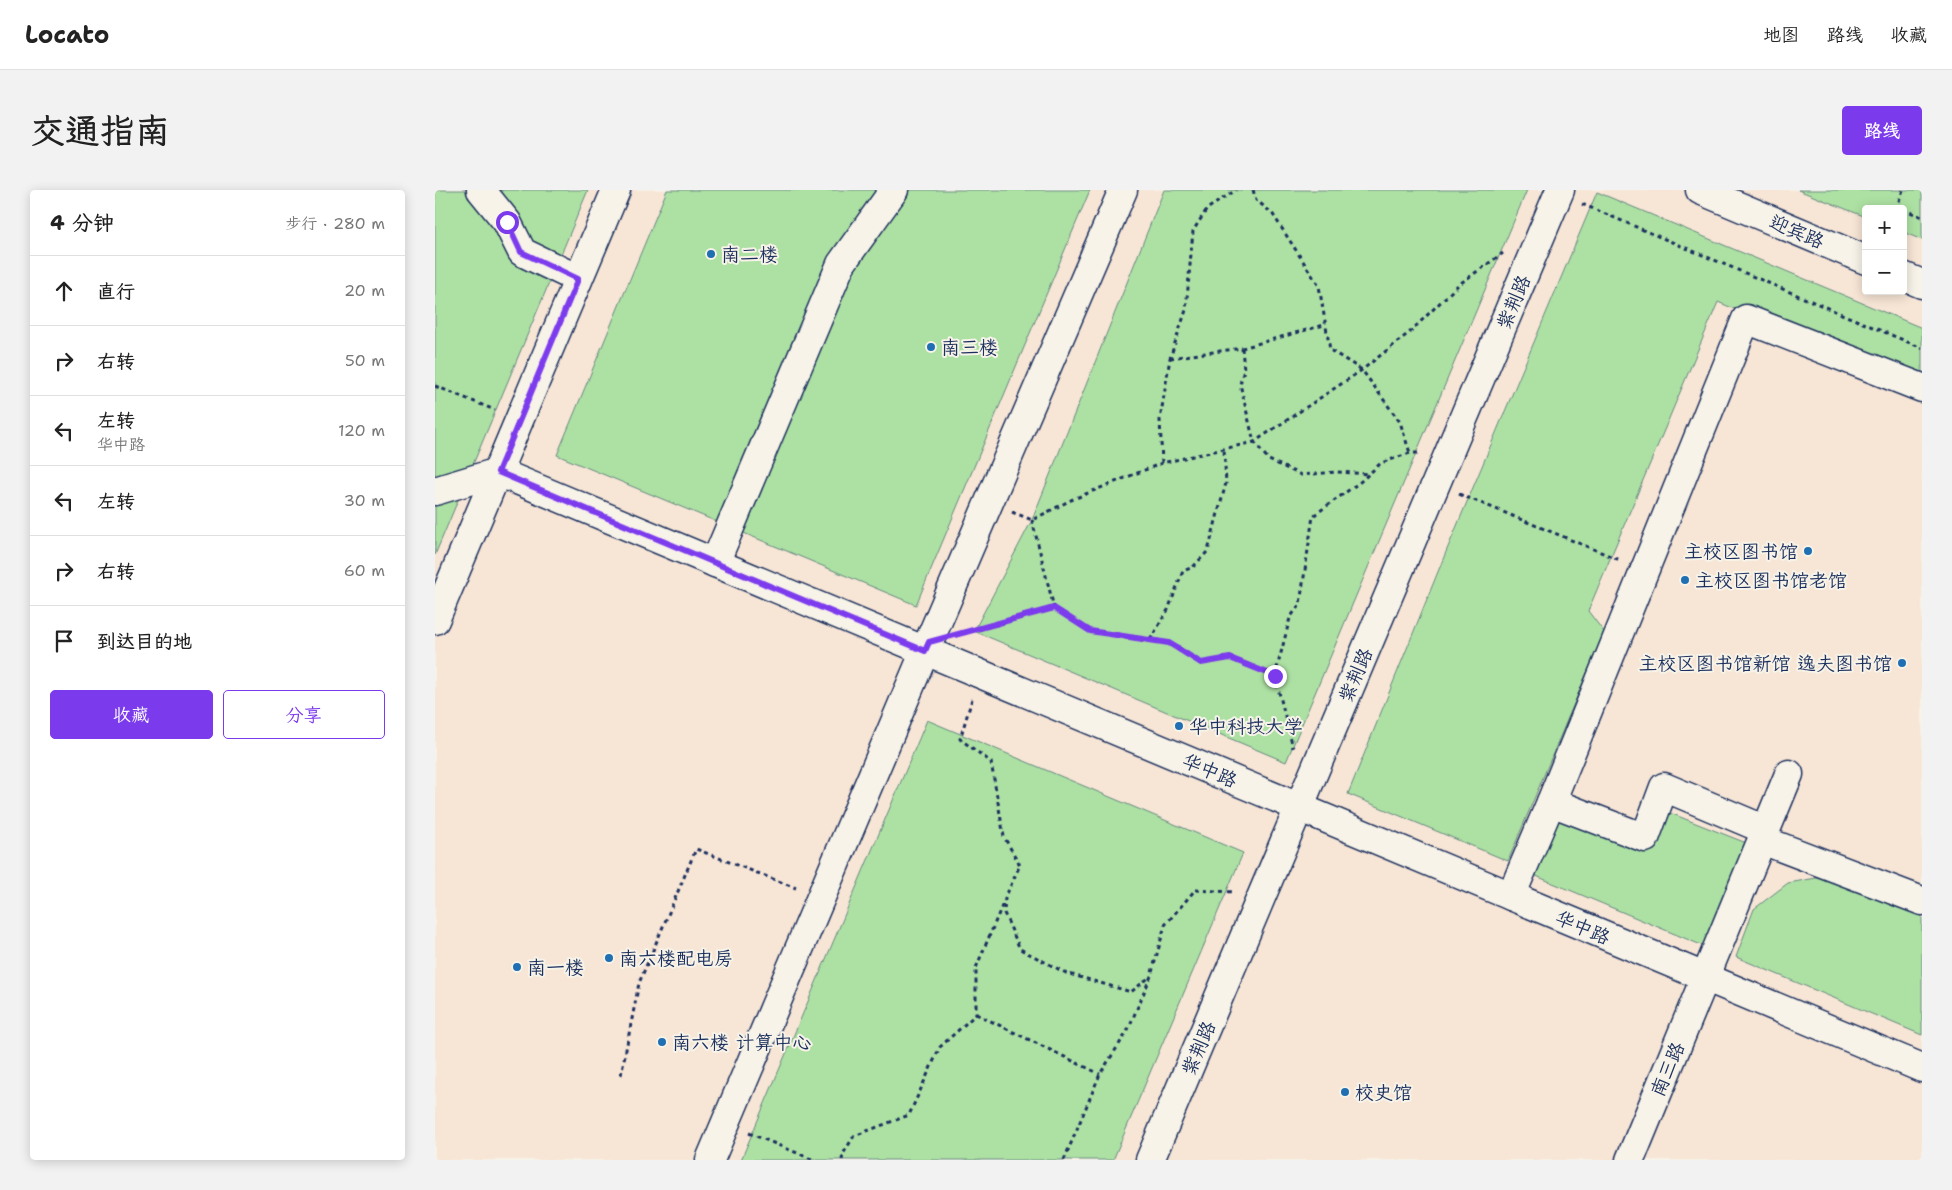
<!DOCTYPE html>
<html lang="zh">
<meta charset="utf-8">
<style>
:root{--surface:#fff;--page:#f2f2f2;--text:#222;--muted:#767676;--line:#e0e0e0;--accent:#7c3aed}
body{margin:0;font-family:"Shantell Sans","LXGW WenKai TC",sans-serif;background:var(--page);color:var(--text)}
.controls{position:absolute;right:15px;top:15px;display:grid;overflow:hidden;border-radius:5px;box-shadow:0 2px 12px #0003}
.controls button{width:45px;height:45px;display:grid;place-items:center;padding:0;border:0;border-bottom:1px solid var(--line);background:var(--surface);color:var(--text);font:25px sans-serif}
.stop{position:absolute;width:15px;height:15px;margin:-11px;border:4px solid #7c3aed;border-radius:50%;background:#fff}
.stop.end{background:#7c3aed;border-color:#fff;box-shadow:0 1px 5px #0008}
.list{margin:0;padding:0;list-style:none}
h2{display:flex;justify-content:space-between;align-items:center;height:65px;margin:0;padding:0 20px;font-size:21px}
h2 small{font-size:16px;font-weight:400;color:var(--muted)}
.list li{display:grid;grid-template-columns:32px 1fr auto;gap:15px;align-items:center;box-sizing:border-box;height:70px;padding:0 20px;border-top:1px solid var(--line)}
.list b{display:block;font-size:19px;white-space:nowrap}
.list p{margin:0;font-size:16px;white-space:nowrap;color:var(--muted)}
.list em{font-size:16px;font-style:normal;color:var(--muted)}
.actions{display:flex;gap:10px;padding:15px 20px}
.actions a{flex:1;padding:11px 0;border:1px solid var(--accent);border-radius:5px;text-align:center;font-size:18px;color:var(--accent)}
.actions .main{background:var(--accent);color:#fff}
.icon{flex:none;width:28px;height:28px;fill:none;stroke:currentColor;stroke-width:2;stroke-linecap:round;stroke-linejoin:round}
.map{position:relative;flex:none;width:1487px;height:970px;overflow:hidden;border-radius:5px}
header{display:flex;align-items:center;gap:30px;box-sizing:border-box;height:70px;padding:0 25px;background:var(--surface);border-bottom:1px solid var(--line)}
header strong{font-size:24px}
nav{display:flex;gap:28px;margin-inline-start:auto;font-size:18px}
.intro{display:flex;align-items:center;justify-content:space-between;box-sizing:border-box;height:120px;padding:0 30px}
h1{margin:0;font-size:35px}
.button{padding:12px 22px;border-radius:5px;background:var(--accent);color:#fff;font-size:18px;font-weight:700}
main{display:flex;gap:30px;padding:0 30px}
aside{flex:1;background:var(--surface);border-radius:5px;box-shadow:0 2px 12px #0003}
.map>svg:first-child{display:block}
.built{fill:#f7e5d5;fill-rule:evenodd}
.green{fill:#ade1a3;stroke:#648880}
.lines{fill:none;stroke-linecap:round;stroke-linejoin:round}
.minor-casing{stroke:#1b2f5e;stroke-width:31}
.path{stroke:#1b2f5e;stroke-width:3;stroke-dasharray:4 4;stroke-linecap:butt}
.minor{stroke:#f7f3e8;stroke-width:28}
.route{stroke:#7c3aed;stroke-width:6}
.poi-dot{fill:#1f6fb2;stroke:#f7f3e8;stroke-width:2}
.labels{text-anchor:middle;stroke-width:4;stroke-linejoin:round;paint-order:stroke}
.street-label{font-size:19px;fill:#1b2f5e;stroke:#f7f3e8}
.poi-label{font-size:19px;fill:#1b2f5e;stroke:#f7f3e8;text-anchor:start}
</style>
<header>
<strong>Locato</strong>
<nav><a>地图</a><a>路线</a><a>收藏</a></nav>
</header>
<div class="intro"><h1>交通指南</h1><a class="button">路线</a></div>
<main>
<aside>
<h2>4 分钟<small>步行 · 280 m</small></h2>
<ul class="list">
<li><svg class="icon" aria-label="ahead" viewBox="0 0 24 24"><path d="M12 20V5M6 11l6-6 6 6"/></svg><div><b>直行</b></div><em>20 m</em></li>
<li><svg class="icon" aria-label="right" viewBox="0 0 24 24"><path d="M7 20v-9h11M14 6l5 5-5 5"/></svg><div><b>右转</b></div><em>50 m</em></li>
<li><svg class="icon" aria-label="left" viewBox="0 0 24 24"><path d="M17 20v-9H6M10 6l-5 5 5 5"/></svg><div><b>左转</b><p>华中路</p></div><em>120 m</em></li>
<li><svg class="icon" aria-label="left" viewBox="0 0 24 24"><path d="M17 20v-9H6M10 6l-5 5 5 5"/></svg><div><b>左转</b></div><em>30 m</em></li>
<li><svg class="icon" aria-label="right" viewBox="0 0 24 24"><path d="M7 20v-9h11M14 6l5 5-5 5"/></svg><div><b>右转</b></div><em>60 m</em></li>
<li><svg class="icon" aria-label="arrive" viewBox="0 0 24 24"><path d="M6 21V4h12l-3 4 3 4H6"/></svg><div><b>到达目的地</b></div></li>
</ul>
<div class="actions"><a class="main">收藏</a><a>分享</a></div>
</aside>
<div class="map">
<svg width="1487" height="970" viewBox="0 0 1487 970">
<rect width="100%" height="100%" fill="#f7f3e8"/>
<filter id="ink" filterUnits="userSpaceOnUse"><feTurbulence type="fractalNoise" baseFrequency=".02" numOctaves="2"/><feDisplacementMap in="SourceGraphic" scale="10" xChannelSelector="R" yChannelSelector="G"/><feConvolveMatrix kernelMatrix="1 2 1 2 8 2 1 2 1" color-interpolation-filters="sRGB"/></filter>
<g filter="url(#ink)">
<!-- built -->
<path class="built" d="M0,0H1487V970H0ZM1431,19H1468V101H1431Z"/>
<!-- green -->
<g class="green">
<polygon points="0,0 153,0 0,365"/>
<polygon points="232,0 655,0 481,415 122,265"/>
<polygon points="729,0 1092,0 851,572 539,441 597,330"/>
<polygon points="1363,0 1487,0 1487,50 1468,42 1468,19 1431,19 1431,27"/>
<polygon points="1162,2 1487,138 1487,198 1283,112 1153,421 1169,442 1073,671 913,604 1011,362"/>
<polygon points="492,530 808,663 678,970 306,970"/>
<polygon points="1212,614 1319,656 1278,760 1094,683 1117,624 1196,655"/>
<polygon points="1387,687 1487,726 1487,845 1301,767 1319,719 1353,693"/>
</g>
<g class="lines">
<!-- minor casing -->
<g class="minor-casing">
<g id="minor">
<polyline points="46,0 72,32 87,62 143,89"/>
<polyline points="1265,0 1431,70"/>
<polyline points="1468,86 1487,94"/>
<polyline points="63,282 1487,878"/>
<polyline points="0,301 63,282"/>
<polyline points="280,373 406,74 459,0"/>
<polyline points="0,430 181,0"/>
<polyline points="1331,640 1229,597 1210,648 1116,612 1311,129 1487,198"/>
<polyline points="1327,650 1487,711"/>
<polyline points="1076,706 1116,612"/>
<polyline points="275,970 490,461 688,0"/>
<polyline points="715,970 1125,0"/>
<polyline points="1195,970 1354,584"/>
</g>
</g>
<!-- path -->
<g class="path">
<polyline points="818,0 821,10 837,23 884,96 895,160 927,180 965,232 975,263"/>
<polyline points="1147,14 1487,158"/>
<polyline points="1461,19 1468,0"/>
<polyline points="1468,19 1487,27"/>
<polyline points="807,158 809,180 805,194 819,252 834,270 866,285 901,282 933,284"/>
<polyline points="735,168 807,158 889,135"/>
<polyline points="0,196 60,220"/>
<polyline points="727,273 725,230 735,168 751,120 758,41 772,19 801,0"/>
<polyline points="1024,304 1185,370"/>
<polyline points="577,322 597,330 636,310 727,273 819,252 927,180 975,142 1023,95 1068,63"/>
<polyline points="597,330 619,418 655,441 734,453 766,473 795,468 840,486 855,428 865,414 878,326 925,292 946,273 975,263 985,263"/>
<polyline points="528,443 619,418"/>
<polyline points="715,450 733,420 748,381 758,377 773,361 791,293 789,259"/>
<polyline points="840,486 858,558"/>
<polyline points="537,509 525,549 556,572 569,647 585,675 570,708 569,723 585,759 631,783 696,802 716,786"/>
<polyline points="541,824 665,884"/>
<polyline points="186,885 204,793 261,659 361,698"/>
<polyline points="314,943 379,970"/>
<polyline points="407,970 408,964 419,946 474,925 505,857 541,824 541,778 569,711"/>
<polyline points="629,970 665,884 692,842 716,786 730,735 760,700 800,702"/>
</g>
<!-- minor -->
<use href="#minor" class="minor"/>
</g>
</g>
<g class="lines" filter="url(#ink)">
<!-- route -->
<polyline class="route" points="72,32 86,62 143,89 63,282 490,461 494,452 619,418 655,441 734,453 766,473 795,468 840,486"/>
</g>
<!-- markers -->
<g class="poi-dot">
<circle cx="276" cy="64" r="5"/>
<circle cx="496" cy="157" r="5"/>
<circle cx="1373" cy="361" r="5"/>
<circle cx="1250" cy="390" r="5"/>
<circle cx="1467" cy="473" r="5"/>
<circle cx="744" cy="536" r="5"/>
<circle cx="174" cy="768" r="5"/>
<circle cx="82" cy="777" r="5"/>
<circle cx="227" cy="852" r="5"/>
<circle cx="910" cy="902" r="5"/>
</g>
<g class="labels">
<!-- street labels -->
<g class="street-label">
<text transform="translate(1362 41) rotate(23)" y="7">迎宾路</text>
<text transform="translate(1078 112) rotate(-67)" y="7">紫荆路</text>
<text transform="translate(920 485) rotate(-67)" y="7">紫荆路</text>
<text transform="translate(775 580) rotate(23)" y="7">华中路</text>
<text transform="translate(1148 737) rotate(23)" y="7">华中路</text>
<text transform="translate(763 858) rotate(-67)" y="7">紫荆路</text>
<text transform="translate(1232 879) rotate(-67)" y="7">南三路</text>
</g>
<!-- poi labels -->
<g class="poi-label">
<text x="286" y="71">南二楼</text>
<text x="506" y="164">南三楼</text>
<text x="1363" y="368" text-anchor="end">主校区图书馆</text>
<text x="1260" y="397">主校区图书馆老馆</text>
<text x="1457" y="480" text-anchor="end">主校区图书馆新馆 逸夫图书馆</text>
<text x="754" y="543">华中科技大学</text>
<text x="184" y="775">南六楼配电房</text>
<text x="92" y="784">南一楼</text>
<text x="237" y="859">南六楼 计算中心</text>
<text x="920" y="909">校史馆</text>
</g>
</g>
</svg>
<div class="controls">
<button>+</button>
<button>−</button>
</div>
<div class="stop" style="left:72px;top:32px"></div>
<div class="stop end" style="left:840px;top:486px"></div>
</div>
</main>
